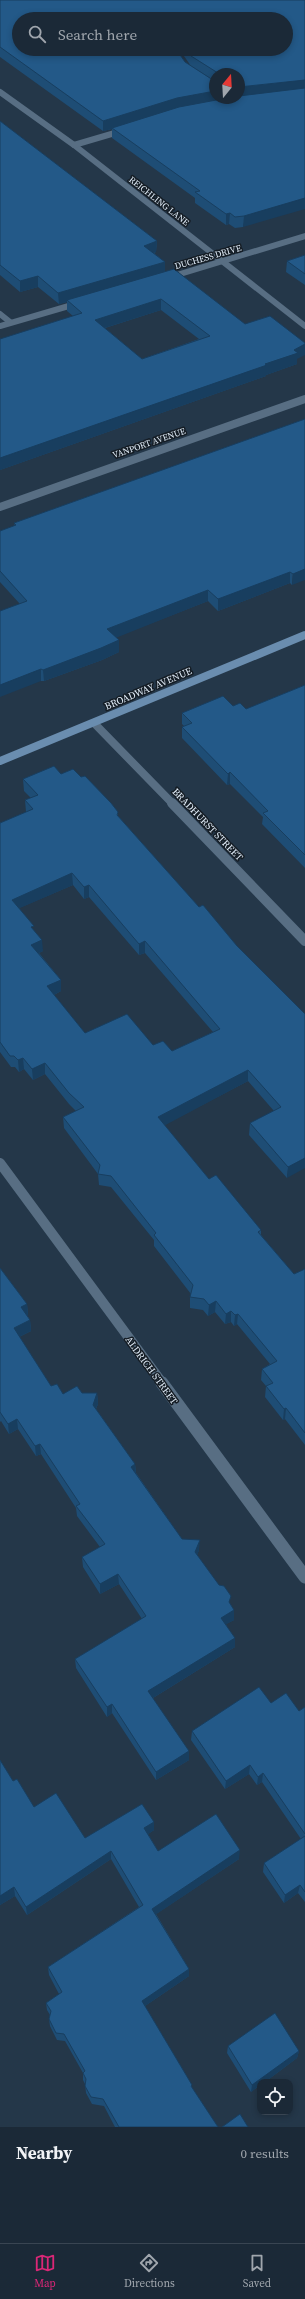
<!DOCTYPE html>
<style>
:root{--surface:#1b2937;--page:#24313f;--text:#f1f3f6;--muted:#a0a6ad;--line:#394552;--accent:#db2777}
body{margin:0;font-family:"Source Serif 4",serif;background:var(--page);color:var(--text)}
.controls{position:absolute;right:12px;bottom:12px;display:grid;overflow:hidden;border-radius:8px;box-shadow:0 2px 6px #0003}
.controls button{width:36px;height:36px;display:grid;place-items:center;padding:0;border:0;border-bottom:1px solid var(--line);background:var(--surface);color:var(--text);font:20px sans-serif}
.compass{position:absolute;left:209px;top:68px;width:36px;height:36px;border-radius:50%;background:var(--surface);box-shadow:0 2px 6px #0003;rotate:18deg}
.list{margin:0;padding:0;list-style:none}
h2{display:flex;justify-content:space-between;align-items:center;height:52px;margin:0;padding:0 16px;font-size:17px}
h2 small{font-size:13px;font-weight:400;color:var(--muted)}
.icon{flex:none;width:22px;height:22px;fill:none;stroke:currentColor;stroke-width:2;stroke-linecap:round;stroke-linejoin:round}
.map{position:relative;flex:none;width:305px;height:2127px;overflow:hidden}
.search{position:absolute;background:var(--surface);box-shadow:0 2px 6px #0003;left:12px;right:12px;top:12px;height:44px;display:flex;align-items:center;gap:10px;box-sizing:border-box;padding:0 14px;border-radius:22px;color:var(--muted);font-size:15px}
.sheet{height:116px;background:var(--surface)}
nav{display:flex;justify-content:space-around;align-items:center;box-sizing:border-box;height:56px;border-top:1px solid var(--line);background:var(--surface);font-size:11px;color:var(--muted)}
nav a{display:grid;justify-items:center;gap:2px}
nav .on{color:var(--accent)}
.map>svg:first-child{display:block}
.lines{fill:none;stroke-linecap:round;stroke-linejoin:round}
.street-far3{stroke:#586e83;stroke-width:6}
.street-far2{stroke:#586e83;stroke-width:8}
.street-far1{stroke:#586e83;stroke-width:10}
.street{stroke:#586e83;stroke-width:13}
.secondary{stroke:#6a8daf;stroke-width:8}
.wall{fill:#1e4d75;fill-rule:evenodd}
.shaded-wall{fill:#183e5f}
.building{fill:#235988;stroke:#183e5f;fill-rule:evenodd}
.labels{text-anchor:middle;stroke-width:3;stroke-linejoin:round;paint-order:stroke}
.far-street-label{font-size:9px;fill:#e0ecf8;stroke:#151d25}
.street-label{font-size:10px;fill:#e0ecf8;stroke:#151d25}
</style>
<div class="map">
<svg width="305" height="2127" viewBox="0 0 305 2127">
<rect width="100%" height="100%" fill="#243749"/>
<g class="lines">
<!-- street-far3 -->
<g class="street-far3">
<polyline points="0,92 74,145 305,326"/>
<polyline points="74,145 125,130"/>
<polyline points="167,278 305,236"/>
<polyline points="0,314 10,322"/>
<polyline points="0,326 79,303"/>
</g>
<!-- street-far2 -->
<g class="street-far2">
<polyline points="0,507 305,399"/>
<polyline points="94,723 173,804"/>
</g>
<!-- street-far1 -->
<g class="street-far1">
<polyline points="172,803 305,941"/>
<polyline points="0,1163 163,1384"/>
</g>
<!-- street -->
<polyline class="street" points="162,1383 305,1577"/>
<!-- secondary -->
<polyline class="secondary" points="0,761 305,635"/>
</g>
<!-- wall -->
<g class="wall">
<path d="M0,0H305L243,227L235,228L229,224L226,225L195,203V198L112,138V129L103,131L0,57ZM19,19L286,49H19ZM176,49H179L191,66L213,80L185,62ZM215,74H239L215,98Z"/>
<path d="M0,121L157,241L156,252L154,253L165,262V271L297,359V364L266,375V376L0,470L73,316L67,311V302L59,304L38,287L20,292L0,275ZM161,310L199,339L142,359L105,328Z"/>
<polygon points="305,255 305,285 286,272 287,261"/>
<polygon points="305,419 292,585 290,583 218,611 208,601 116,637 119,652 102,660 44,681 41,681 20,604 0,582 0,531 15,526 14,523"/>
<polygon points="305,685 305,868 262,824 263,817 230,784 227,785 182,738 182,727 184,726 182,724 182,713 233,706 246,709"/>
<path d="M61,774L81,777L118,812V816L199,907L237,946L305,1014L287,1178L249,1135L250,1123L274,1111L248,1081L164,1125L209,1179L261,1230V1235L294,1274L305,1269V1445L285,1419L283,1420L265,1397L266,1386L261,1380L262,1369L270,1364L237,1324L234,1326L231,1322L225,1324L215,1312L208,1316L203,1310L190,1308V1297L191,1294L154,1246V1240L111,1187L99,1185L98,1174L64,1128L63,1117L76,1111L69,1104L45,1074L33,1080L24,1069L19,1072L15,1067H11L0,1052V823L26,812L25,800L31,798L24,791L23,779ZM73,885L84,899L89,897L139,955L145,953L213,1032L172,1051L153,1045L85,1033L54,995L61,991V980L39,953L43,951L34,931L19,908Z"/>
<polygon points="0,1268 27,1304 28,1315 27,1315 30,1320 31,1331 19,1337 51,1386 63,1394 97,1393 98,1404 96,1409 135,1464 136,1473 182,1539 199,1550 197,1555 234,1610 234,1620 226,1624 235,1647 153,1698 189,1760 156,1780 112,1713 107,1717 76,1668 75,1659 142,1619 119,1584 100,1594 83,1567 82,1557 100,1547 77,1516 76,1508 41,1454 36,1456 18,1429 9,1434 1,1421 0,1422"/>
<polygon points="271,1703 299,1711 305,1707 305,1902 298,1893 284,1903 263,1872 264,1863 301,1839 262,1782 257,1785 249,1774 225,1789 191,1740 192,1731"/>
<polygon points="0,1760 13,1781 34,1807 85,1838 154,1822 154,1830 148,1834 158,1851 239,1859 156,1914 189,1969 189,1976 145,2006 192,2085 192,2088 218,2127 115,2127 104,2106 92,2104 86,2093 85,2084 83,2080 83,2073 65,2041 57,2040 50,2026 49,2019 50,2015 47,2010 46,2003 59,1994 49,1975 48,1967 139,1907 111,1859 27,1915 15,1896 0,1905"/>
<polygon points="228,2046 299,2051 297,2058 265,2082 260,2082 260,2085 251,2092 227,2053"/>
</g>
<!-- shaded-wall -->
<g class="shaded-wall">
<polygon points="305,80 305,90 239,98 239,87"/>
<polygon points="215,91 215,98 235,98 112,128 112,129 103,131 103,121 177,98"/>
<polygon points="305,198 305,209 243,227 244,216"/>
<polygon points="230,213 229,224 226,225 226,214"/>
<polygon points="157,241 156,252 144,256 144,246"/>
<polygon points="165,262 165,273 67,300 67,302 59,304 58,293"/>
<polygon points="38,276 38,287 20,292 20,281"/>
<polygon points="161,299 161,310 95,331 95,320"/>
<polygon points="305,344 305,355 297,359 297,364 266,375 266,376 0,470 0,458 265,364"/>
<polygon points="305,569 305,580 292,585 293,574"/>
<polygon points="290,572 290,583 218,611 218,599"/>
<polygon points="208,590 208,601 108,641 107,629"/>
<polygon points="119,640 119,652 102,660 44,681 43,670"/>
<polygon points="41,669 41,681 0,697 0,685"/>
<polygon points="230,772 230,784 227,785 228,774"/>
<polygon points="72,873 73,885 13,911 12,900"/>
<polygon points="89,885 89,897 84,899 84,887"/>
<polygon points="42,940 43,951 32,956 31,945"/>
<polygon points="145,941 145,953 139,955 139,944"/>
<polygon points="61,980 61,991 48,998 47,986"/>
<polygon points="23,1058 24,1069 19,1072 18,1060"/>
<polygon points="45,1063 45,1074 33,1080 32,1069"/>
<polygon points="248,1070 248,1081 158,1129 158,1117"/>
<polygon points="305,1158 305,1168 287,1178 288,1167"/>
<polygon points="216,1301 215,1312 208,1316 209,1305"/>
<polygon points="27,1304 28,1315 22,1318 21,1307"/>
<polygon points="231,1311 231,1322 225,1324 226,1314"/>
<polygon points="238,1314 237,1324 234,1326 235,1315"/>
<polygon points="30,1320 31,1331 15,1339 14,1328"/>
<polygon points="97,1393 98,1404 93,1415 93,1405"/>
<polygon points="286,1408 285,1419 283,1420 284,1409"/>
<polygon points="17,1419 18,1429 9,1434 8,1424"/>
<polygon points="40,1444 41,1454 36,1456 35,1446"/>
<polygon points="135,1464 136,1474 131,1467"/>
<polygon points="200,1540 199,1550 195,1562 195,1552"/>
<polygon points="118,1574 119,1584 100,1594 100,1584"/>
<polygon points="234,1610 234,1620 221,1627 221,1618"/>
<polygon points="235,1638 235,1647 148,1701 148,1691"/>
<polygon points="112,1704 112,1713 107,1717 107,1707"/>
<polygon points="189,1751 189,1760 156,1780 156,1772"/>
<polygon points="250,1765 249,1774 225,1789 226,1781"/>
<polygon points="263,1773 262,1782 257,1785 258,1777"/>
<polygon points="154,1822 154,1830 144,1837 144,1828"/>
<polygon points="240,1850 239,1859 152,1917 152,1909"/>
<polygon points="111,1851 111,1859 27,1915 26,1907"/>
<polygon points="300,1885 298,1893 284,1903 285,1895"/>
<polygon points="14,1887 15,1896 0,1905 0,1896"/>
<polygon points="189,1969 189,1976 142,2008 142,2001"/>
<polygon points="299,2051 297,2058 265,2082 260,2082 260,2085 251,2092 252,2085"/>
</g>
<!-- building -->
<g class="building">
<polygon points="0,0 305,0 305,80 239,87 239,74 218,74 218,73 191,56 187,49 286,49 286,19 19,19 19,49 176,49 185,62 213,80 215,80 215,91 177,98 103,121 0,47"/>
<polygon points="305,88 305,198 244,216 235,217 230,213 226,214 195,192 200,191 112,128 179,107 227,98 239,98 239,96"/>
<polygon points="0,121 157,241 144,246 165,262 58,293 38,276 20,281 0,265"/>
<polygon points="305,255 305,274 287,261"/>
<path d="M174,269L245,324L270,316L305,343V344L294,350L298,353L265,364L267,365L0,458V339L82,313L67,300ZM161,299L210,336L142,359L95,320Z"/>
<polygon points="305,419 305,569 293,574 290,572 218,599 208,590 107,629 119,640 101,648 43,670 41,669 0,685 0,611 27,601 0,571 0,531 16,525 14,523"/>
<polygon points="305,685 305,855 263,813 268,811 230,772 228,774 182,727 192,723 182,713 223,696 233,706 240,703 246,709"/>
<path d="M54,766L61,774L73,769L81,777L85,776L111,803L118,812L117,815L199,907L203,905L237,946L305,1014V1158L288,1167L250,1123L281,1107L248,1070L158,1117L209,1179L216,1175L261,1230L258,1232L294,1274L305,1269V1433L286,1408L284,1409L266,1386L273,1383L262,1369L277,1361L238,1314L235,1315L231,1311L226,1314L216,1301L209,1305L204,1299L190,1297L193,1285L154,1235L156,1233L111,1176L98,1174L100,1165L63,1117L84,1107L69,1093L45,1063L32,1069L23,1058L18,1060L14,1056H10L0,1042V823L33,809L25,800L38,795L23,779ZM72,873L84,887L89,885L139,944L145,941L220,1029L172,1051L163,1041L153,1045L127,1014L85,1033L47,986L61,980L31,945L42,940L31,927L34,926L12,900Z"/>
<polygon points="0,1268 27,1304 21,1307 30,1320 14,1328 51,1386 57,1384 63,1394 77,1386 82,1393 97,1393 93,1405 135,1464 131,1467 182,1539 200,1540 195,1552 219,1585 224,1586 231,1596 229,1602 234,1610 221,1618 235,1638 148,1691 189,1751 156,1772 112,1704 107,1707 75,1659 146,1616 118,1574 100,1584 82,1557 105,1544 76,1506 80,1504 40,1444 35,1446 17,1419 8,1424 0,1412"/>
<polygon points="259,1687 271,1703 286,1693 299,1711 305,1707 305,1834 263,1773 258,1777 250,1765 226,1781 192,1731"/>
<polygon points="0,1760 13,1781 17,1779 34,1807 56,1793 85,1838 142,1804 154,1822 144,1828 158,1851 216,1814 240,1850 152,1909 189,1969 142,2001 192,2085 191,2086 218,2127 119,2127 103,2099 91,2097 85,2086 86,2079 83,2073 85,2071 64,2034 56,2033 49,2019 51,2011 46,2003 62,1992 48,1967 143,1905 111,1851 26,1907 14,1887 0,1896"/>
<polygon points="305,1836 305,1892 300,1885 285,1895 264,1863"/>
<polygon points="275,2013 299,2051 252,2085 228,2046"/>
<polygon points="240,2114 248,2127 222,2127"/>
</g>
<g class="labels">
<!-- far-street labels -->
<g class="far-street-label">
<text transform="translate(159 201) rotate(38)" y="3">REICHLING LANE</text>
<text transform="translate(208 257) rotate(-16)" y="3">DUCHESS DRIVE</text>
<text transform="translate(149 443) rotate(-19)" y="3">VANPORT AVENUE</text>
</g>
<!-- street labels -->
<g class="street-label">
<text transform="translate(148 688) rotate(-23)" y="4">BROADWAY AVENUE</text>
<text transform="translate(208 824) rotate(46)" y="4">BRADHURST STREET</text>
<text transform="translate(152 1370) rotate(54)" y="4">ALDRICH STREET</text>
</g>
</g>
</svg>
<div class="controls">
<button><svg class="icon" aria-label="locate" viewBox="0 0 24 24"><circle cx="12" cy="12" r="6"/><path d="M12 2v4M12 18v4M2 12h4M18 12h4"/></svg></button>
</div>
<svg class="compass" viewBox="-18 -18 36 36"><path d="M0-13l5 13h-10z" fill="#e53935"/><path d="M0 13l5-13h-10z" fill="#a0a6ad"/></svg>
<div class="search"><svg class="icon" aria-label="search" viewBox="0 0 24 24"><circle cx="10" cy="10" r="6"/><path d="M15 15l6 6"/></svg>Search here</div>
</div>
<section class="sheet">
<h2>Nearby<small>0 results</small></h2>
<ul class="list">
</ul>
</section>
<nav>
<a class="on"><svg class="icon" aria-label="map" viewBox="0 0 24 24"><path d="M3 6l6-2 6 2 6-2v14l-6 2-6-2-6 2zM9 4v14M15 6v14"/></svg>Map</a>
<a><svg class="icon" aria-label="directions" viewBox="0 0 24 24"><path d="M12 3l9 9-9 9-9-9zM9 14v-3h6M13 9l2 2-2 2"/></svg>Directions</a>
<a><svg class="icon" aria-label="saved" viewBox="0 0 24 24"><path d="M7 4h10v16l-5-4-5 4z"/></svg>Saved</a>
</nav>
